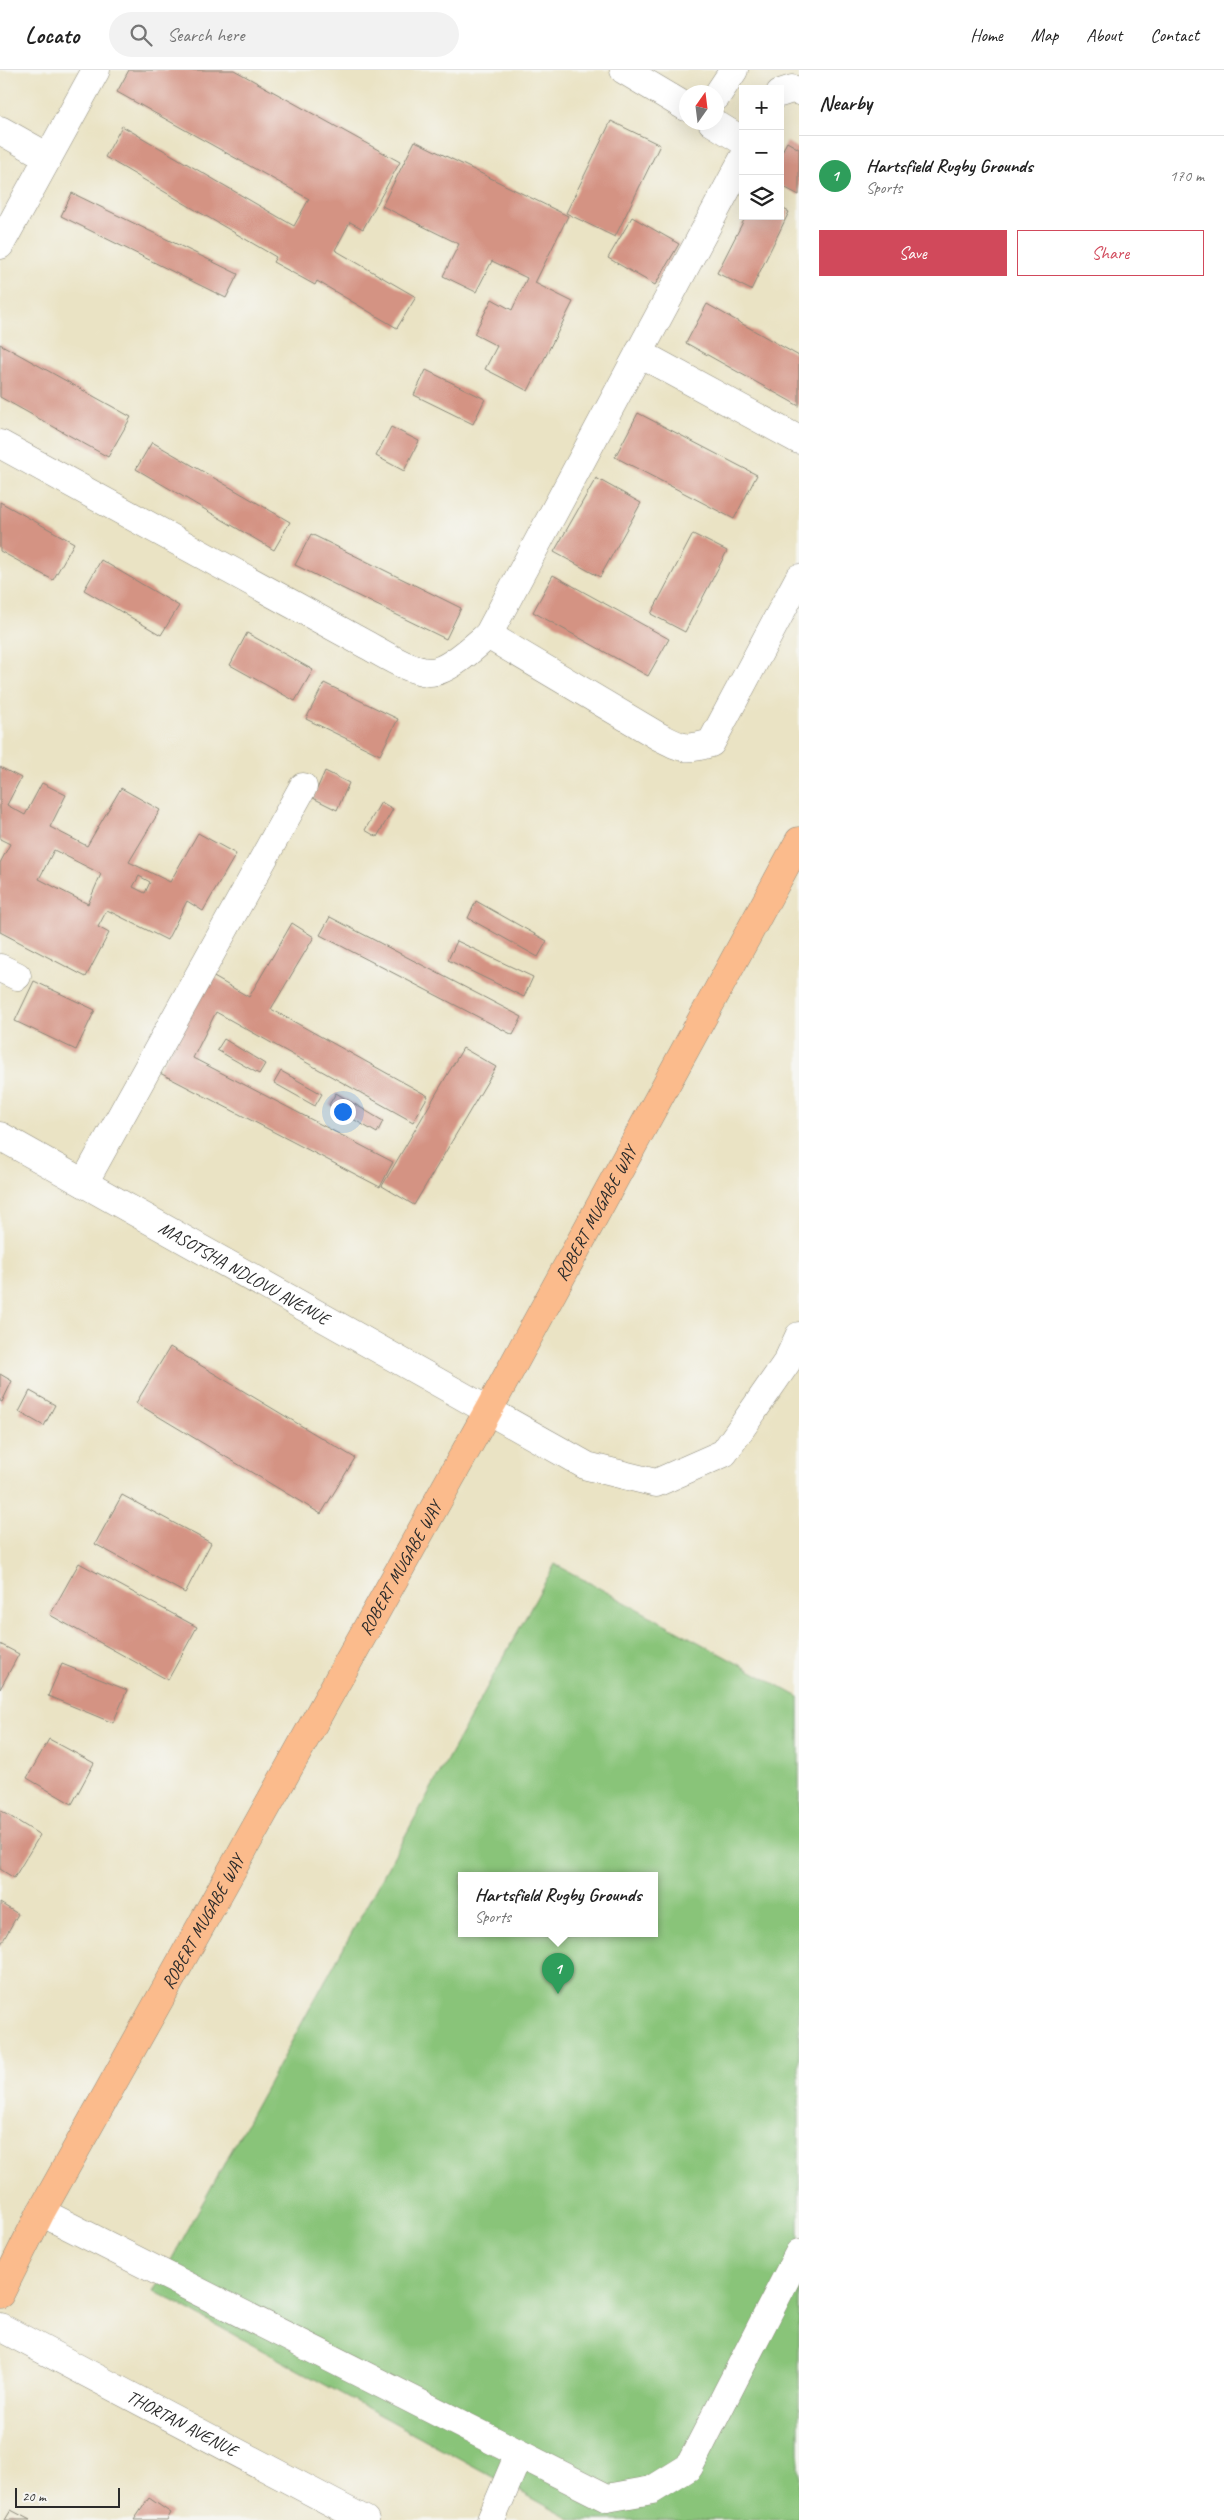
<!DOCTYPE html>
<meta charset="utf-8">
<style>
:root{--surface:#fff;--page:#f2f2f2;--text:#222;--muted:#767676;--line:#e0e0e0;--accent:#d1495b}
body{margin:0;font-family:Caveat,sans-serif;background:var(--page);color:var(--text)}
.controls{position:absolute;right:15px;top:15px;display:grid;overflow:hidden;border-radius:0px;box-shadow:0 5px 20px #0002}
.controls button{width:45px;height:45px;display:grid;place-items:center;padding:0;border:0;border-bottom:1px solid var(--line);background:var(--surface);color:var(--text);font:25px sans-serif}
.compass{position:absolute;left:679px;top:15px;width:45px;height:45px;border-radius:50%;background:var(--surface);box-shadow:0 5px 20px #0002;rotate:14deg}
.scale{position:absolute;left:15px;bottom:12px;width:105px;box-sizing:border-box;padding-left:5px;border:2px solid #2b2b2b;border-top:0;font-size:14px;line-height:18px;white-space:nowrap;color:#2b2b2b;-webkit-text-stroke:4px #f6f6f2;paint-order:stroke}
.you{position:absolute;left:342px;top:1041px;width:18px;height:18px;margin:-12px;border:4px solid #fff;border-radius:50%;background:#1a73e8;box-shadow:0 0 0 8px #1a73e833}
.badge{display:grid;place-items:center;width:32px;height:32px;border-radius:50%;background:var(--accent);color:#fff;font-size:16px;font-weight:700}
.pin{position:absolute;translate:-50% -41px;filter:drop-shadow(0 1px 2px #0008)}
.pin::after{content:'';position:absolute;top:26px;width:18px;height:15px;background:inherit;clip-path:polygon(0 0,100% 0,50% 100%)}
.popup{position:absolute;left:458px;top:1802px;width:200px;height:65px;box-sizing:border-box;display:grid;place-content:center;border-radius:0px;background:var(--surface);filter:drop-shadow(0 1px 4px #0005);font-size:16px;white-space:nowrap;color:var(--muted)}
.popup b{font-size:19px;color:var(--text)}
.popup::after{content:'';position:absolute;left:50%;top:100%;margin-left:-10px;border:10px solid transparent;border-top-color:var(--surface)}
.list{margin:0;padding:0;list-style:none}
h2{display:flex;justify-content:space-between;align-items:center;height:65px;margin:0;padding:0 20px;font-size:21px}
h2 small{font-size:16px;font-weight:400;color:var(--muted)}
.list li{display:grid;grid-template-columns:32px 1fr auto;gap:15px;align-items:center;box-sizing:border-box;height:80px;padding:0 20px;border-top:1px solid var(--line)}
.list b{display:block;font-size:19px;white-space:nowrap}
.list p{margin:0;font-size:16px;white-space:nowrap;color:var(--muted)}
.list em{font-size:16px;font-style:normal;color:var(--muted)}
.actions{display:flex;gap:10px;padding:15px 20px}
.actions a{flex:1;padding:11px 0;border:1px solid var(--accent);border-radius:0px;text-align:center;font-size:18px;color:var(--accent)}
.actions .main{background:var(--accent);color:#fff}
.icon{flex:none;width:28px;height:28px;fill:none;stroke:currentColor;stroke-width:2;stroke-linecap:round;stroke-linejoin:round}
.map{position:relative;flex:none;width:799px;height:2450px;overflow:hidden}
header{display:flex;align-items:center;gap:30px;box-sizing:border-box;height:70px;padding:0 25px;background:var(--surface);border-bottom:1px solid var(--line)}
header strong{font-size:24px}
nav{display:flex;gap:28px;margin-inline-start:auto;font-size:18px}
.search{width:350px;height:45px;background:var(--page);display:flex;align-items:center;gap:12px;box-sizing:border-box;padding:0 18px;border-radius:28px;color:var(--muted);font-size:19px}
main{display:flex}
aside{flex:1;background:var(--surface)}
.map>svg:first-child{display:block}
.green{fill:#89c479;stroke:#5a7852;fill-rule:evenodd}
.building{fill:#d49383;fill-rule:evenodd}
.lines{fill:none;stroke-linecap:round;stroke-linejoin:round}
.minor-casing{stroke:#8a8778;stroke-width:29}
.major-casing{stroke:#8a8778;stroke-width:29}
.minor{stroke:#fff;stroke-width:28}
.major{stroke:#fbbb8c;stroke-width:28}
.labels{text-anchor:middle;stroke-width:4.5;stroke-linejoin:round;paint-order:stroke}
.street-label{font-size:18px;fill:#2b2b2b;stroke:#f6f6f2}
</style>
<header>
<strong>Locato</strong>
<div class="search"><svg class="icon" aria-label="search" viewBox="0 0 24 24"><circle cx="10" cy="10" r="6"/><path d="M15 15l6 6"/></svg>Search here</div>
<nav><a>Home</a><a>Map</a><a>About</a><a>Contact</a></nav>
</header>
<main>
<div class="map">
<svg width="799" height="2450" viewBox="0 0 799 2450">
<rect width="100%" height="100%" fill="#f6f6f2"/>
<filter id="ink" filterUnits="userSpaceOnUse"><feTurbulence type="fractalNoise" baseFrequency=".02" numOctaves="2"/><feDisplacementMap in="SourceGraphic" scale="10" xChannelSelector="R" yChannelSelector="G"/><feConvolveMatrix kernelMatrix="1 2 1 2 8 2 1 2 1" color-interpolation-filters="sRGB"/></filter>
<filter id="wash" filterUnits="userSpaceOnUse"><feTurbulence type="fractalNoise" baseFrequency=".0096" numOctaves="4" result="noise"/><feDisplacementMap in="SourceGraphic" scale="20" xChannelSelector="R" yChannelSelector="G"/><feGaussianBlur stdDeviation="1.12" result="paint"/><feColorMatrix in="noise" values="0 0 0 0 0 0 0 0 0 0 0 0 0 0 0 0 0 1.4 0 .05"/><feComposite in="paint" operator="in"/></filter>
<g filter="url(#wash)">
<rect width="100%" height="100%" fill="#eae3c4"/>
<!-- green -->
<path class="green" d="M555,1494L799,1627V2450H572L154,2221ZM462,1805H654V1863H462Z"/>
<g id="blocks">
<!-- building -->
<g class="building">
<polygon points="129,0 234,0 400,92 363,159 350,152 335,180 416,227 397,258 317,211 315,215 273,192 276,187 105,87 122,56 294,156 309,129 117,22"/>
<polygon points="611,51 660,75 615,167 566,143"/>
<polygon points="415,71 568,146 535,213 573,232 528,321 485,299 497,276 474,264 492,229 512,240 527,208 492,191 476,222 443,206 459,174 382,136"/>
<polygon points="787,72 799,79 799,125 780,115 780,85"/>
<polygon points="72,123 238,204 226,228 61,146"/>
<polygon points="780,137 789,142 751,220 717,203 746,146 780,146"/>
<polygon points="632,147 679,174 655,215 608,188"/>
<polygon points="707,234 799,286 799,336 686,273"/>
<polygon points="0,274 131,347 108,387 0,327"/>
<polygon points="426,300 485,329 473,354 414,325"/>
<polygon points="638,343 757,405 734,449 615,387"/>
<polygon points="391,357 419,371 404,401 376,386"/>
<polygon points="152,372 290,452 274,480 136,399"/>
<polygon points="596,408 641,433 600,507 554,482"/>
<polygon points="0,432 74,473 53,510 0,481"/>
<polygon points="311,464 461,538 446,569 295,495"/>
<polygon points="693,464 727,481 685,562 651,544"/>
<polygon points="101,490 179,536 161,565 84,520"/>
<polygon points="553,505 669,569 648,606 533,542"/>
<polygon points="247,563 313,600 295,631 230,595"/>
<polygon points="324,613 398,649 380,685 306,649"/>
<path d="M0,697L21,708L7,735L25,745L42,713L66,725L50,757L87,776L121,718L160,740L129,792L170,812L198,763L236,784L203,841L187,831L167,870L107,840L98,857L109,863L86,907L0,862V793L10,774L0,769ZM54,780L101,804L88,834L39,809ZM139,806L150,812L145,823L133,817Z"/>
<polygon points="325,701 349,713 337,740 313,728"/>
<polygon points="381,732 393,739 377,767 365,760"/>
<polygon points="476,831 547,871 538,887 468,848"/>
<polygon points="330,847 522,947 513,965 320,865"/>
<polygon points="292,853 314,867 271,939 428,1026 413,1052 216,942 193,988 393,1092 380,1117 158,1002 212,906 249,927"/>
<polygon points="457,871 533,907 524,927 448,890"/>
<polygon points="34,911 95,940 76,980 15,951"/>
<polygon points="224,969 265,994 259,1004 217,980"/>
<polygon points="463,978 496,997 414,1135 382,1116"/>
<polygon points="281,1001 322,1024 315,1036 274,1013"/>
<polygon points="336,1023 383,1051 377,1063 329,1035"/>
<polygon points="170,1277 355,1388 321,1444 136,1333"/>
<polygon points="0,1304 12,1311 2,1332 0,1331"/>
<polygon points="30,1321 55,1335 44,1356 19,1342"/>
<polygon points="122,1425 211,1473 185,1523 95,1474"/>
<polygon points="79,1493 197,1557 168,1610 50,1545"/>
<polygon points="0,1574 19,1584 0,1619"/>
<polygon points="62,1594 127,1620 113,1653 48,1626"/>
<polygon points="49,1669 94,1693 72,1734 27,1708"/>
<polygon points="0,1740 40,1765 14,1808 0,1799"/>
<polygon points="0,1833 18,1844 0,1876"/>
<polygon points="149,2428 171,2443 167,2450 134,2450"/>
<polygon points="11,2440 30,2450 5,2450"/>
</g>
</g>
</g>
<g filter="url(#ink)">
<use href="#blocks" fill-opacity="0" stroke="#8a8778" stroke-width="1"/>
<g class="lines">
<!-- minor casing -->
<g class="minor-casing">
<g id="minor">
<polyline points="624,0 686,37"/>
<polyline points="780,23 792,19 799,21"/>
<polyline points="716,27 734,0"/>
<polyline points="712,52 743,71"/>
<polyline points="0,60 48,87"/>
<polyline points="0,175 96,0"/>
<polyline points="639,283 799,370"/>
<path d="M0,374L365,574C384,584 407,600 429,602C447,603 475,576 488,565L743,89"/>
<path d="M488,565L658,666C682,678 684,681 711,673L799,508"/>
<polyline points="0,898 17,906"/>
<path id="s1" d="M0,1066L587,1396L656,1413L724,1383L787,1292L799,1266"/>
<polyline points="84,1113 303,717"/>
<polyline points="41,2142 607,2428 652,2420 689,2397 799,2183"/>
<path id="s2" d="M0,2257L365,2450"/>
<polyline points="491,2450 519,2384"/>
</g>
</g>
<!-- major casing -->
<g class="major-casing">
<g id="major">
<path id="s3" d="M0,2224L41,2142L488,1341L799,771"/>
</g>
</g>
<!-- minor -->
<use href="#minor" class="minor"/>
<!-- major -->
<use href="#major" class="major"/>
</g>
</g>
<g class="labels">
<!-- street labels -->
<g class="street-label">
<text dy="6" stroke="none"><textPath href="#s3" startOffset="1234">ROBERT MUGABE WAY</textPath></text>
<text dy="6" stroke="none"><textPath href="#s1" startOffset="280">MASOTSHA NDLOVU AVENUE</textPath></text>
<text dy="6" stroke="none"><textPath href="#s3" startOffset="829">ROBERT MUGABE WAY</textPath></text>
<text dy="6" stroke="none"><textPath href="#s3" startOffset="424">ROBERT MUGABE WAY</textPath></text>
<text dy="6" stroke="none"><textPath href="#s2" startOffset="206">THORTAN AVENUE</textPath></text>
</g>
</g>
</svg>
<div class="controls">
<button>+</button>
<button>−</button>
<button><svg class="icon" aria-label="layers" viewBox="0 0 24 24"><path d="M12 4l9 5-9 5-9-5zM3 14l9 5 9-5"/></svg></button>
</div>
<svg class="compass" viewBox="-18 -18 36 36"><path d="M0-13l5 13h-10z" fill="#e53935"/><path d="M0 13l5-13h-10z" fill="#767676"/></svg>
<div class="scale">20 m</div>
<div class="you"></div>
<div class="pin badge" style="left:558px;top:1924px;background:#2e9e5b">1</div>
<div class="popup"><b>Hartsfield Rugby Grounds</b>Sports</div>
</div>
<aside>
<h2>Nearby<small></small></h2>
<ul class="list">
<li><span class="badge" style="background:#2e9e5b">1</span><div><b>Hartsfield Rugby Grounds</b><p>Sports</p></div><em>170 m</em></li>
</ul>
<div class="actions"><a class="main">Save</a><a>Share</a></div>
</aside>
</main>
